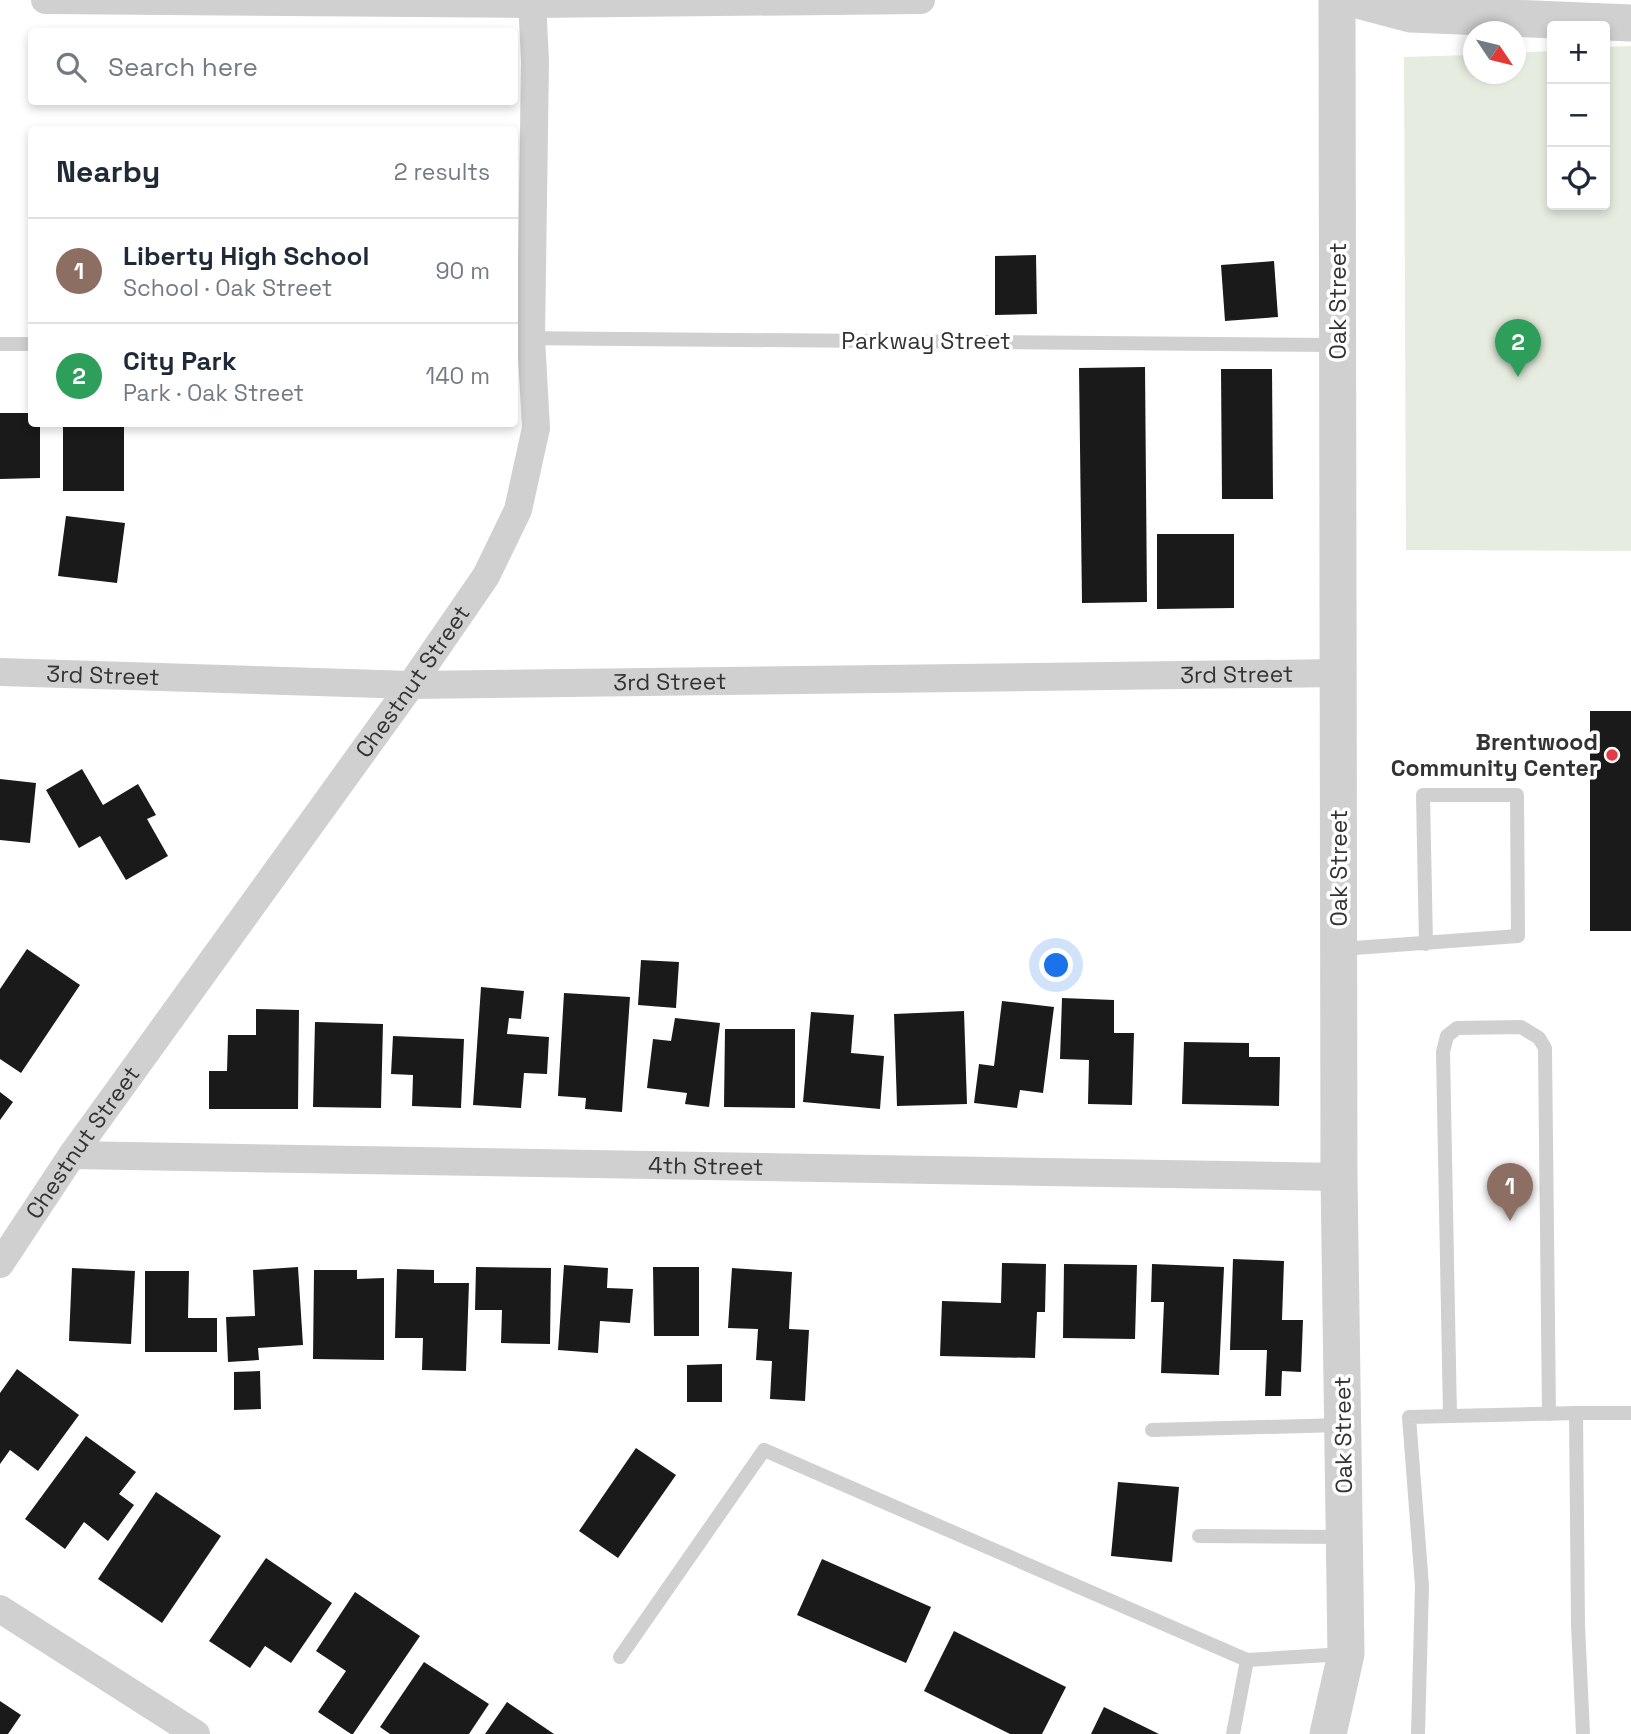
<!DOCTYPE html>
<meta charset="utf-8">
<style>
:root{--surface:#fff;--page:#f6f6f7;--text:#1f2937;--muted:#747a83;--line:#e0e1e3;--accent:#e63946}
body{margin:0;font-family:"Space Grotesk",sans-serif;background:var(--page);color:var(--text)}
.controls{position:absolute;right:21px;top:21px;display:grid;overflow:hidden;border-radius:7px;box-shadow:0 4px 10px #0003}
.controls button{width:63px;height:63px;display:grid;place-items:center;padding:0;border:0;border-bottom:2px solid var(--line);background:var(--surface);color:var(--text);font:35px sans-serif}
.compass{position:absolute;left:1463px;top:21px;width:63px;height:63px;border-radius:50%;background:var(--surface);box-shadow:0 4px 10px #0003;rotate:125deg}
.you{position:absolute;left:1057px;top:966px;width:24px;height:24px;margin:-18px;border:5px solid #fff;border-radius:50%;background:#1a73e8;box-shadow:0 0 0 10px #1a73e833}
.badge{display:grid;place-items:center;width:46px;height:46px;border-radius:50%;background:var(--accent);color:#fff;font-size:23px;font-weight:700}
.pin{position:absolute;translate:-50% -58px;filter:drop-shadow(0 2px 4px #0008)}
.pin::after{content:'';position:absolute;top:37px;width:24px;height:21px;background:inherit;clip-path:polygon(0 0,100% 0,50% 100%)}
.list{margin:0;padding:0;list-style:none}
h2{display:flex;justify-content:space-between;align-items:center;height:91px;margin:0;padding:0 28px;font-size:30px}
h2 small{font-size:23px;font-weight:400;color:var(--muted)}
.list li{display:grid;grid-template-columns:46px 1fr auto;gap:21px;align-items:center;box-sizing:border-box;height:105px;padding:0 28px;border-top:2px solid var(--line)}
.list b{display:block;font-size:26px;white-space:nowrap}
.list p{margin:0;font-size:23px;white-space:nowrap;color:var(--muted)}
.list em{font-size:23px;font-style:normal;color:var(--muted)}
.icon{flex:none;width:38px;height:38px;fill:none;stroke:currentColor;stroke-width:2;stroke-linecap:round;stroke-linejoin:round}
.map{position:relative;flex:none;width:1631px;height:1734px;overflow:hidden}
.search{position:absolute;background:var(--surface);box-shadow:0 4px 10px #0003;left:28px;top:28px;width:490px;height:77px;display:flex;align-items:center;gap:18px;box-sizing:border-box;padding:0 24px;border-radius:7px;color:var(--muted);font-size:26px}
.panel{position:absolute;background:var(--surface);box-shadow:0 4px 10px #0003;left:28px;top:126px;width:490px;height:301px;border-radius:7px}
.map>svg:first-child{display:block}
.green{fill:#e6ecdf}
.building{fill:#1a1a1a}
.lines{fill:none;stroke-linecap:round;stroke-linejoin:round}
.service{stroke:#d0d0d0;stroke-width:14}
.minor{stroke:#d0d0d0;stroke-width:28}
.tertiary{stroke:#d0d0d0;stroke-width:37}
.poi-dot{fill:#e63946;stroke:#fff;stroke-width:2.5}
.labels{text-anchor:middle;stroke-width:7;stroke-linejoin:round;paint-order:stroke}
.street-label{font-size:23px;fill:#333;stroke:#fff}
.poi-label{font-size:23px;font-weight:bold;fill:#333;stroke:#fff;text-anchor:end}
</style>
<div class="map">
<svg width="1631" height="1734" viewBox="0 0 1631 1734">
<rect width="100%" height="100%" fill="#fff"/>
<!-- green -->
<polygon class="green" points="1631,46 1631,551 1406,550 1404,57 1473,55 1474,74 1516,74 1516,53 1552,51 1552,205 1605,205 1605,47"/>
<!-- building -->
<g class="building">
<polygon points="1036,255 1037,314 995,315 995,256"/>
<polygon points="1274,261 1278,317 1225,321 1221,265"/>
<polygon points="1145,367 1147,602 1082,603 1079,368"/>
<polygon points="1221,369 1272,369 1273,499 1222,499"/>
<polygon points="0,413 32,413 32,424 40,424 40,478 0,479"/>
<rect x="63" y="424" width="61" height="67"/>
<polygon points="66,516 125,523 117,583 58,576"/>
<polygon points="1157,534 1234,534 1234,608 1157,609"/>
<rect x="1590" y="711" width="41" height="220"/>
<polygon points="82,769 103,805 138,784 156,815 147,819 168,856 126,880 100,836 79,848 46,790"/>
<polygon points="0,779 36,783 30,843 0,840"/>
<polygon points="27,949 80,985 21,1073 0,1059 0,989"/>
<polygon points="641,960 679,962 676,1008 638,1005"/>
<polygon points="481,987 524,991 521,1019 509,1018 507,1034 549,1037 547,1074 524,1073 521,1108 473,1105"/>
<polygon points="564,993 630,997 622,1112 585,1109 586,1098 558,1096"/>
<polygon points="1062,998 1114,1000 1114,1033 1134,1033 1132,1105 1088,1104 1089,1060 1060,1059"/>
<polygon points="1002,1001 1054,1007 1043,1093 1020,1090 1017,1108 974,1103 979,1064 994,1066"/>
<polygon points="256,1009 299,1010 298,1109 209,1109 209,1071 227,1071 228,1035 256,1035"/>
<polygon points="964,1011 967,1104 897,1106 894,1014"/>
<polygon points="811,1012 854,1015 851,1053 884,1056 880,1109 803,1102"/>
<polygon points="675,1018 720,1023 709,1107 685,1104 687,1093 647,1088 653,1039 671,1041"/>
<polygon points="315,1022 383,1024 381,1108 313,1107"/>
<polygon points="725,1029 795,1029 795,1108 724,1107"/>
<polygon points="393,1036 464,1039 461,1108 412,1106 413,1075 391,1074"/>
<polygon points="1184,1042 1249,1043 1249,1057 1280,1057 1279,1106 1182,1104"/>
<polygon points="0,1092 13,1102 0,1120"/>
<polygon points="1233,1259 1284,1261 1282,1320 1303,1320 1301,1372 1282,1371 1281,1396 1265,1396 1267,1350 1230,1350"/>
<polygon points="1002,1263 1046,1264 1045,1312 1037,1312 1035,1358 940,1356 942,1301 1001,1303"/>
<polygon points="1064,1264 1137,1265 1135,1339 1063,1338"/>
<polygon points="1152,1264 1224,1267 1219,1375 1161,1373 1164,1302 1151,1302"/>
<polygon points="564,1265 608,1268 607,1288 633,1289 630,1323 600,1321 598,1353 558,1350"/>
<polygon points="298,1267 303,1345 258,1348 259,1360 228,1362 226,1317 255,1316 253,1270"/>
<polygon points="476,1267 551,1268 550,1344 501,1343 502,1310 475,1310"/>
<polygon points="653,1267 699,1267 699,1336 654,1336"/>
<polygon points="72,1268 135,1271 131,1344 69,1341"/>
<polygon points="732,1268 792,1272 789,1329 809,1330 805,1401 770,1399 772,1361 756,1360 758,1329 728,1328"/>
<polygon points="397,1269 434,1270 434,1283 469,1283 466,1371 422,1370 423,1338 395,1338"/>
<polygon points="314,1270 357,1270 357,1279 384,1278 384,1360 313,1359"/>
<polygon points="145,1271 189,1271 188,1318 217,1318 217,1352 145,1352"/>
<polygon points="722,1364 722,1402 687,1402 687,1365"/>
<polygon points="17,1369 79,1415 38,1471 10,1450 0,1464 0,1393"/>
<polygon points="260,1371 261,1409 234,1410 234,1372"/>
<polygon points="86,1436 136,1472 119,1494 134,1505 108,1541 84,1522 65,1549 25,1519"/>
<polygon points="636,1448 676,1475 618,1558 579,1531"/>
<polygon points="1118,1482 1179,1487 1172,1562 1111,1556"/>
<polygon points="156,1492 221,1536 162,1623 98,1579"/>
<polygon points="266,1558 332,1603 291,1663 265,1646 250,1668 209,1641"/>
<polygon points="822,1559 931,1607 906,1663 797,1615"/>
<polygon points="355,1592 420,1636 353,1734 351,1734 318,1712 346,1671 316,1651"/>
<polygon points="954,1631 1066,1687 1042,1734 1010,1734 924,1691"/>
<polygon points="424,1662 489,1704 469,1734 390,1734 380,1727"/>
<polygon points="0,1701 21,1715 8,1734 0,1734"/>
<polygon points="507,1702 554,1734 485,1734"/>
<polygon points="1104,1707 1159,1734 1091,1734"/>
</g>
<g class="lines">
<!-- service -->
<g class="service">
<polyline points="514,338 1336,345"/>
<polyline points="0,344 32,344"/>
<polyline points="1341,949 1518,936 1517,795 1423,795 1426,944"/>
<polyline points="1576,1413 1631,1413"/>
<polyline points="1450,1416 1443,1052 1447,1036 1457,1028 1521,1027 1539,1038 1545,1048 1549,1414"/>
<polyline points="1152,1430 1341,1425"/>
<polyline points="1199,1536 1343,1537"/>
<polyline points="620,1657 764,1450 1247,1660 1345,1654"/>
<polyline points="1233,1734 1247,1660"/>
<polyline points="1418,1734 1422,1586 1409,1417 1576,1413 1578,1625 1583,1734"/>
</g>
<!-- minor -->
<g class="minor">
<polyline points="45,0 532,4 921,0"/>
<path id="s1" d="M0,672L411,685L1338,673"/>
<path id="s2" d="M72,1155L1339,1177"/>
<path id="s3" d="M0,1264L72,1155L411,685L486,576L518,510L536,428L531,338L535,61L532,0"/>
<polyline points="0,1609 196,1734"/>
</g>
<!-- tertiary -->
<g class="tertiary">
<polyline points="1358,0 1411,14 1631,23"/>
<polyline points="1328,1734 1346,1654 1339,1177 1337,0"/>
</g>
</g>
<!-- markers -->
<circle class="poi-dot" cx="1612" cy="755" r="7"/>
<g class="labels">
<!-- street labels -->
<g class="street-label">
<text transform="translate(1338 301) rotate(-90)" y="8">Oak Street</text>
<text x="926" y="349">Parkway Street</text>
<text dy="8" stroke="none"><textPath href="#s1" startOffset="1237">3rd Street</textPath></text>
<text dy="8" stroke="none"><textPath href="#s1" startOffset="103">3rd Street</textPath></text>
<text dy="8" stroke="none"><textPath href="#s3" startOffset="714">Chestnut Street</textPath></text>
<text dy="8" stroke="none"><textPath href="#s1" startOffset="670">3rd Street</textPath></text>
<text transform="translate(1339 868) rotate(-90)" y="8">Oak Street</text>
<text dy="8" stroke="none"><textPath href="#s3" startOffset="147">Chestnut Street</textPath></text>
<text dy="8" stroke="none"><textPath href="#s2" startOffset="634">4th Street</textPath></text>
<text transform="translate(1343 1435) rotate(-91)" y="8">Oak Street</text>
</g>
<!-- poi labels -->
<g class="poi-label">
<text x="1598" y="750">Brentwood<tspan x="1598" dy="26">Community Center</tspan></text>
</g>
</g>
</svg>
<div class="controls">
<button>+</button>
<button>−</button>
<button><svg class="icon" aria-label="locate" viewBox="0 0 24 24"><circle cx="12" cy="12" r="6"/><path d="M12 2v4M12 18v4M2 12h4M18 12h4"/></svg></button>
</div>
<svg class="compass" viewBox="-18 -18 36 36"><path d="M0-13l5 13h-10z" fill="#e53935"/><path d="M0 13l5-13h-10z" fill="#747a83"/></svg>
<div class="you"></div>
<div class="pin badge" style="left:1510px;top:1221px;background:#8d6e63">1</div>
<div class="pin badge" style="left:1518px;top:377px;background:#2e9e5b">2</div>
<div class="search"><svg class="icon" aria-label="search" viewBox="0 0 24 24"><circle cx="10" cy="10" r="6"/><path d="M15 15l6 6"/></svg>Search here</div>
<section class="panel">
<h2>Nearby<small>2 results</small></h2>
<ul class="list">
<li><span class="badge" style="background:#8d6e63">1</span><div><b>Liberty High School</b><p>School · Oak Street</p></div><em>90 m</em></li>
<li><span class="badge" style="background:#2e9e5b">2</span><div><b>City Park</b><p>Park · Oak Street</p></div><em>140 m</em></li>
</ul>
</section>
</div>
